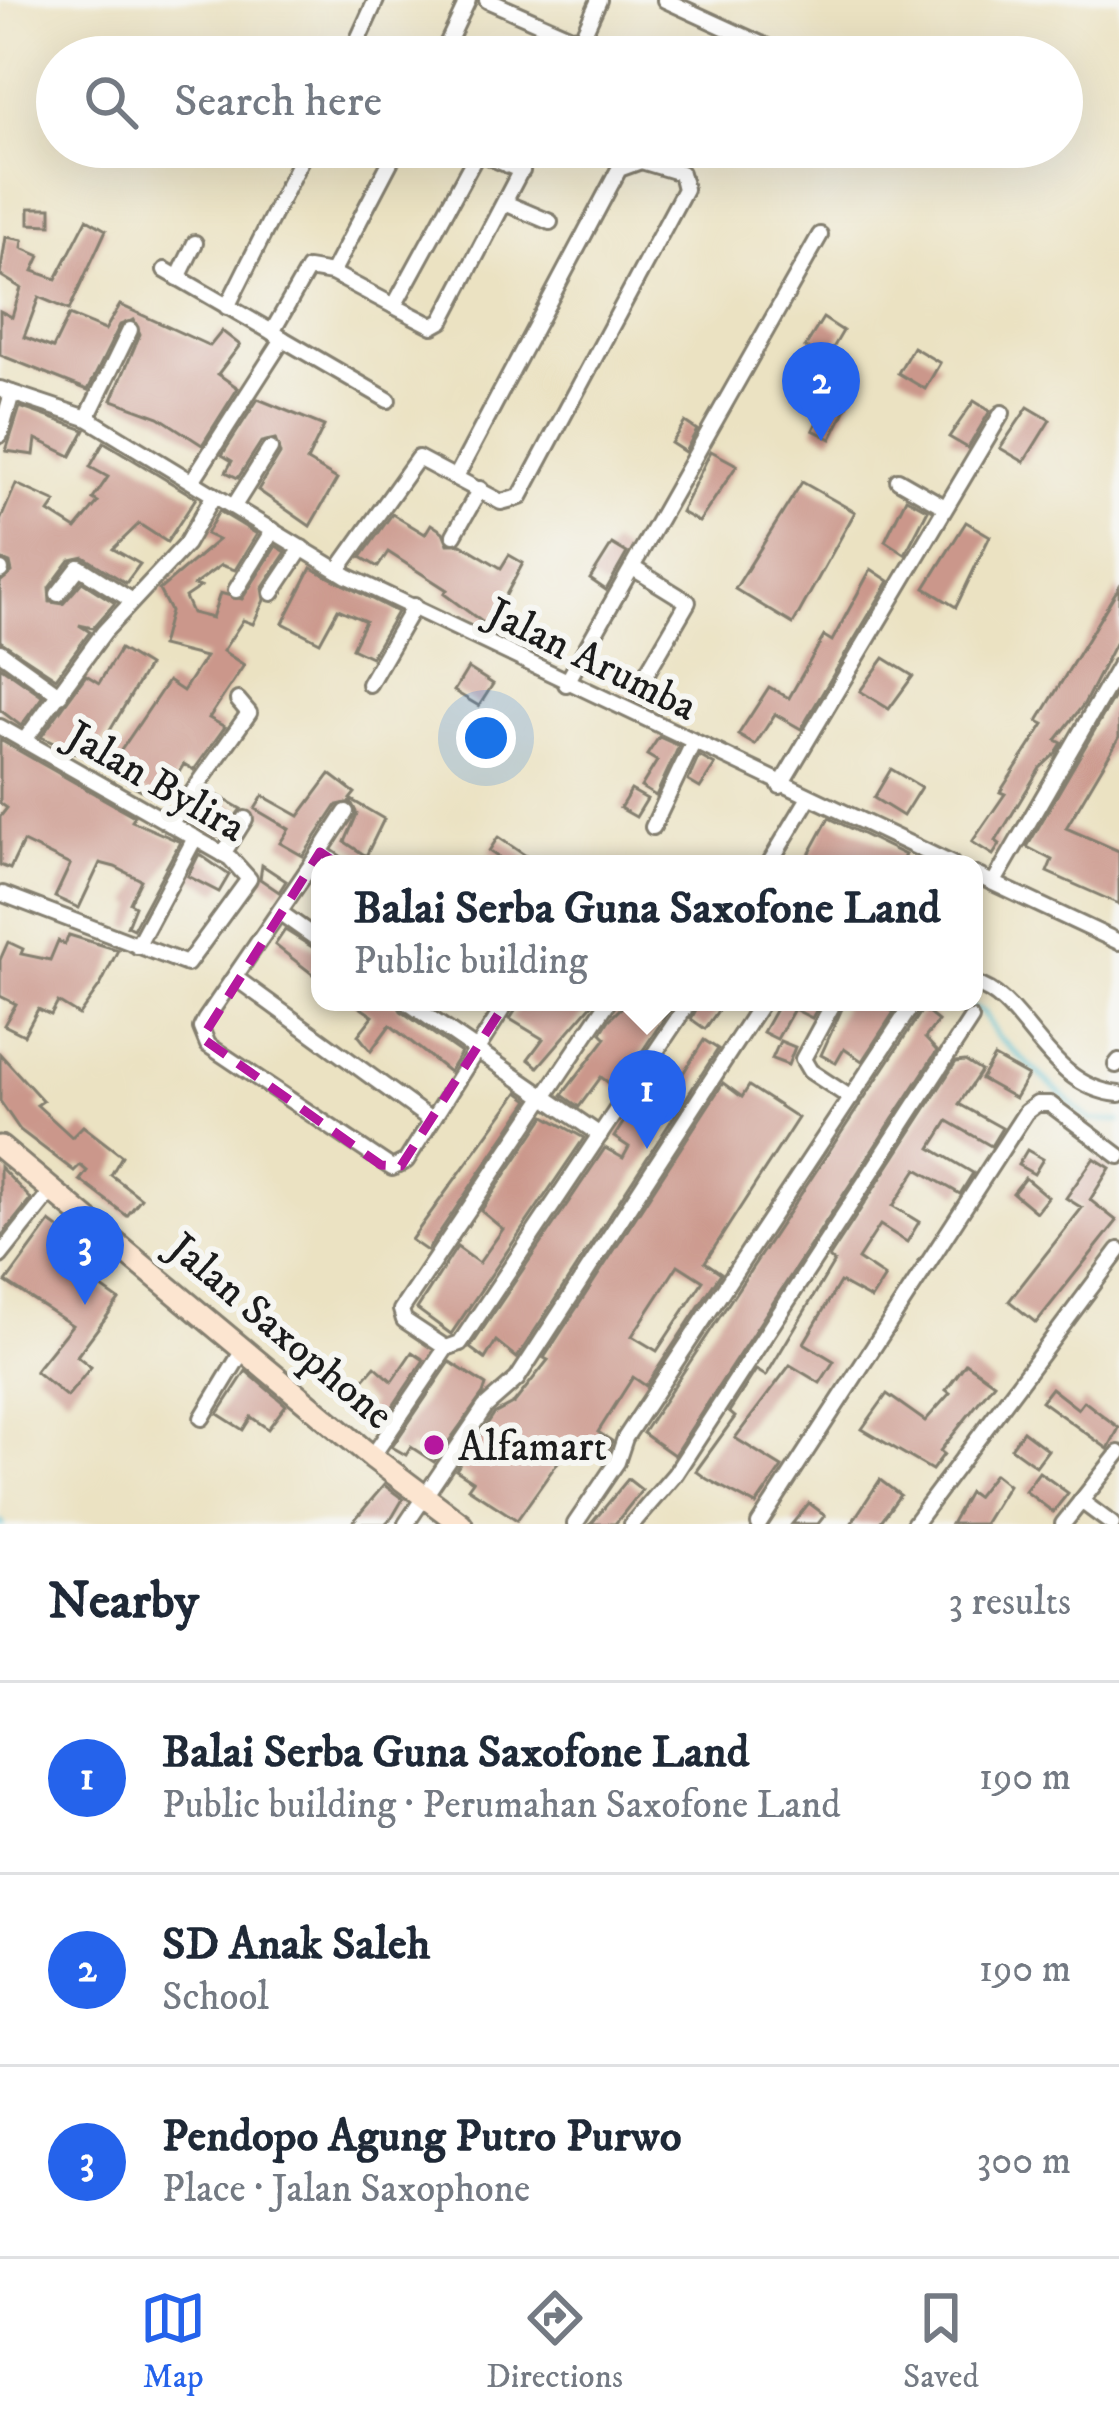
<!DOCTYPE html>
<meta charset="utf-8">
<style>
:root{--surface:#fff;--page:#f2f2f3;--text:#1f2937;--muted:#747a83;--line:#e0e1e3;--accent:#2563eb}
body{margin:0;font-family:"IM FELL DW Pica",serif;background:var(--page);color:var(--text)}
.you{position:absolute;left:486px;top:738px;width:42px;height:42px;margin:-30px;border:9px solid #fff;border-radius:50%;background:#1a73e8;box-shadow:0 0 0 18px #1a73e833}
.badge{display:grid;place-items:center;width:78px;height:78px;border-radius:50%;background:var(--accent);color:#fff;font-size:39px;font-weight:700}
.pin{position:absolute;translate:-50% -99px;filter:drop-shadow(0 3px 6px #0008)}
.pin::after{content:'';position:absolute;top:63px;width:42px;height:36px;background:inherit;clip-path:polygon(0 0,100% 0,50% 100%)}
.popup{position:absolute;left:311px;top:855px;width:672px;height:156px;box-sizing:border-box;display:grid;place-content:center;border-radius:24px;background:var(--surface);filter:drop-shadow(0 3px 9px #0005);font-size:39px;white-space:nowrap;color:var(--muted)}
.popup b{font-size:45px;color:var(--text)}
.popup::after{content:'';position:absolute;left:50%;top:100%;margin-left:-24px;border:24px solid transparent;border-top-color:var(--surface)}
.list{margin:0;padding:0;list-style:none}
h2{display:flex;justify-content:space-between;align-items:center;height:156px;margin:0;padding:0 48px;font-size:51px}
h2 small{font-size:39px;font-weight:400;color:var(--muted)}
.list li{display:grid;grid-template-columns:78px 1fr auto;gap:36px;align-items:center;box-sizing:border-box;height:192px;padding:0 48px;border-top:3px solid var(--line)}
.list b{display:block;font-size:45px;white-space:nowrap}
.list p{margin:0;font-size:39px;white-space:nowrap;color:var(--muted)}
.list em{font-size:39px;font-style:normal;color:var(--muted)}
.icon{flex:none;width:66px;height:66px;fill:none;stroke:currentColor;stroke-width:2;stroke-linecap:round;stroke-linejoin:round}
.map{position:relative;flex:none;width:1119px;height:1524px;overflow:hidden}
.search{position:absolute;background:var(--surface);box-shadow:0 12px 48px #0002;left:36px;right:36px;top:36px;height:132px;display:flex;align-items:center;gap:30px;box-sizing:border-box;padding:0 42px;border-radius:66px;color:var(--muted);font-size:45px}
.sheet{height:732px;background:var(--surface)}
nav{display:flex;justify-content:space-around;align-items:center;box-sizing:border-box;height:168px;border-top:3px solid var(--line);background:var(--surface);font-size:33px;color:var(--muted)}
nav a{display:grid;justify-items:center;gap:6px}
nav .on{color:var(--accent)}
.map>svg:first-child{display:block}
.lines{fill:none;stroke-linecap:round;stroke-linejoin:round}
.stream{stroke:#56c0d1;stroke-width:4.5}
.building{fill:#cb978b;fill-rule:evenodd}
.street-casing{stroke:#847f6f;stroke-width:20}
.secondary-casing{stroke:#847f6f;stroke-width:27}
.street{stroke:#fff;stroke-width:14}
.secondary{stroke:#fce5d0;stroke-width:21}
.marked{fill:none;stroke:#b5179e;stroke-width:9;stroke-dasharray:24 15;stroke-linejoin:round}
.poi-dot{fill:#b5179e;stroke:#f6f6f2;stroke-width:4.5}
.labels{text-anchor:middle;stroke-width:12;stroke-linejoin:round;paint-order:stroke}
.street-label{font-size:42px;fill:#1c1c1c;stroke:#f6f6f2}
.poi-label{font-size:42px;fill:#1c1c1c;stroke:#f6f6f2;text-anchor:start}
</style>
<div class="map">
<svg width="1119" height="1524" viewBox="0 0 1119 1524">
<rect width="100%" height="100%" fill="#f6f6f2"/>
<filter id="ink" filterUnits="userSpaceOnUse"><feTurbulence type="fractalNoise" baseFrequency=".00833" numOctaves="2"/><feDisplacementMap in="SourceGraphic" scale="24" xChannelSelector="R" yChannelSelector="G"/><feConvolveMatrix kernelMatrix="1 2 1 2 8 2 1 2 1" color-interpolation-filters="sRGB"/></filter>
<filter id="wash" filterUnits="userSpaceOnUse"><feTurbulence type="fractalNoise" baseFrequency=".004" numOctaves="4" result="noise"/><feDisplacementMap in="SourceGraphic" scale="48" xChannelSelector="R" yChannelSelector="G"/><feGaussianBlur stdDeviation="2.7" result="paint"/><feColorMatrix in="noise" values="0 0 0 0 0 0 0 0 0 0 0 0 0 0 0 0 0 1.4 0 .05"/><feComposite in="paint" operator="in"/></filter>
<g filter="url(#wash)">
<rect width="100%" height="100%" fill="#ebe2c2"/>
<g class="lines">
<!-- stream -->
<g class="stream">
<polyline points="953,1002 983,1012 997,1036 1090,1120 1119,1121"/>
<polyline points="0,1521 3,1524"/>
</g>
</g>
<g id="blocks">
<!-- building -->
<g class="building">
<polygon points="29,208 51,208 51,225 29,224"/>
<polygon points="87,219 106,230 69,310 39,297 24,337 53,348 69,315 105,330 120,305 210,346 222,331 240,345 218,374 238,388 202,445 159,417 112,400 140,334 134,320 120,325 88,390 0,355 0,311 12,317 21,288 0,275 6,237 23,240 22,248 40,256 33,271 56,279"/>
<polygon points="823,318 843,331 826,360 805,347"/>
<polygon points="913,347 940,363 925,389 898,373"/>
<polygon points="837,382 855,391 831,439 813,430"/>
<polygon points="258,399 324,426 307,461 337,479 310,526 258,490 280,454 275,439 261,442 238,478 226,472 232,461 222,455"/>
<polygon points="974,401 990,411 968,448 949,437"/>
<polygon points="20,407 85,430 71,456 36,439 34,455 6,451"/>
<polygon points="1028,407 1050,420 1024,462 1000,448"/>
<polygon points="685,422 697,430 685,452 671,443"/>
<polygon points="104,442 196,498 167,542 139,524 113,549 140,564 126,583 84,557 70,560 49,588 50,602 63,604 82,582 115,603 93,628 79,625 90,632 56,678 0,641 0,582 12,572 10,563 0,559 0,521 16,484 56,502 49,512 76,529 98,502 93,499 108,477 90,467"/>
<polygon points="711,451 737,465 699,522 681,512"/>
<polygon points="802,482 855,512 793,624 735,589"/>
<polygon points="906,498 928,510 905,554 885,541"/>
<polygon points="219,511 257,534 235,570 221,565 194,585 200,587 185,597 192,613 212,618 220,593 242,599 276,546 286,552 262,588 264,600 253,624 243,620 223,651 244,665 209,718 225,727 194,770 184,764 161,801 107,771 168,681 183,691 205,657 161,646 170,611 159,590 218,540 206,534"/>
<polygon points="392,514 425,534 431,524 443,532 448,544 461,544 501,568 509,555 523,563 489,627 444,594 447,590 388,552 378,567 361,557"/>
<polygon points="966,522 990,536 956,607 925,588"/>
<polygon points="612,544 627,553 606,590 590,579"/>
<polygon points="311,568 397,612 371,657 352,648 365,621 338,609 320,642 283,623"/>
<polygon points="871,569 889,581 801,729 775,714 755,745 738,735 769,687 789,698 824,636 832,641"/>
<polygon points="1119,587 1119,636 1084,704 1056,740 1062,743 1055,754 1040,768 996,841 1000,844 993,855 972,842 1005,794 1000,792 1044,724 1038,721"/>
<polygon points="120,649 148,666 92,761 41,737 86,675 99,683"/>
<polygon points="884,658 913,676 889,709 860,691"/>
<polygon points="0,666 43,696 21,726 0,710"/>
<polygon points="468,668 493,684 479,706 454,691"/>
<polygon points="624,669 638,685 656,689 646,705 614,685"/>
<polygon points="1119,688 1119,738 1066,828 1119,851 1119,904 1047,872 1052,860 1027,847"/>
<polygon points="659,737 679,746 656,796 641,787 657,761 647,755"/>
<polygon points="0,740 134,816 132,821 180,842 133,929 127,926 135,906 130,903 141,880 115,867 100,863 79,908 55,897 70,865 23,842 10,869 0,865 0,817 7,808 0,803"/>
<polygon points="699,756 715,765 700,788 688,781"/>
<polygon points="891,769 921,787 903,816 874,798"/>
<polygon points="330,774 355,793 350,799 384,819 366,856 345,842 357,814 351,802 337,805 303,856 280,843 289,829 255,809 263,796 299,816"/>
<polygon points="208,790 241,809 220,837 188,818"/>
<polygon points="631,790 647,799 636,817 620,808"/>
<polygon points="829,818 905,855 900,864 806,860"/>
<polygon points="498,837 526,856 521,864 508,864 489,851"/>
<polygon points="199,854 229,875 219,892 188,876"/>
<polygon points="262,865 286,881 279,892 260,879"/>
<polygon points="285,930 320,952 320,980 275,945"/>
<polygon points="69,935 118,950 101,984 79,1015 58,1002 51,1015 38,1009 24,1035 4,1025 16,1004 0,996 0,960 8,942 23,949 21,954 50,960 58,941 65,944"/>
<polygon points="352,1002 396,1002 401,1011 461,1053 449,1072 390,1025 371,1051 358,1035 373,1016"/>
<polygon points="521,1002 594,1002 538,1067 528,1059 543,1039 510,1019"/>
<polygon points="627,1002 675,1002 617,1089 601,1077 579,1107 562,1095 606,1038 601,1033 609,1020"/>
<polygon points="700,1002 724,1002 705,1029 691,1019"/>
<polygon points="780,1002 821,1002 812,1018 794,1009 777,1039 763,1032"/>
<polygon points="845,1002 876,1002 894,1012 862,1061 844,1049 836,1063 821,1055"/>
<polygon points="923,1009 938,1021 925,1038 937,1051 674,1455 643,1433"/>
<polygon points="704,1040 718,1049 517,1358 496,1341 485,1359 470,1348 605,1148 623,1158 629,1147 614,1137 655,1073 675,1086"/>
<polygon points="780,1041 795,1047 788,1065 772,1059"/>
<polygon points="0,1054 43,1101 37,1105 72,1137 83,1126 122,1156 111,1175 141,1198 127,1216 80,1180 87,1171 80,1165 74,1171 20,1130 0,1101"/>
<polygon points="994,1057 1028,1076 1015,1098 981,1079"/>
<polygon points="965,1061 981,1071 959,1104 1002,1128 991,1146 948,1121 931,1148 973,1173 960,1194 917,1169 893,1206 919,1222 907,1242 880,1225 858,1259 885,1277 871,1299 840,1282 804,1343 834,1361 820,1383 790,1365 735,1438 782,1467 756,1505 707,1479 696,1471 735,1417 729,1412 756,1370 766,1376 834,1262 829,1258 956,1062"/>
<path d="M723,1083L742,1097L749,1086L798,1118L705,1262L721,1273L646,1386L633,1377L598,1432L612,1441L606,1458L575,1438L517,1520L468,1488L473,1481L456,1470L494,1414L514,1403L548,1360L544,1358ZM678,1265L703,1281L657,1351L632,1336Z"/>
<polygon points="518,1092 529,1100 427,1251 411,1240"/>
<polygon points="545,1116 584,1138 451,1334 417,1309 457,1247 479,1263 503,1229 481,1211"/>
<polygon points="1027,1150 1043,1159 1034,1174 1018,1165"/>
<polygon points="1094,1158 1110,1168 1090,1200 1117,1221 1036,1323 1009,1301 1082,1208 1066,1198"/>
<polygon points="0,1167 31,1199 0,1238"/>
<polygon points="1025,1178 1048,1197 1036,1212 1013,1193"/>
<polygon points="50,1222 80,1244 67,1263 119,1300 77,1356 91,1367 67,1397 35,1371 72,1325 6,1282"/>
<polygon points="412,1352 424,1360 383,1421 367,1409 371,1403 355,1389 375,1366 392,1381"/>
<polygon points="450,1362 486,1385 483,1394 434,1462 411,1447 406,1455 392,1447"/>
<polygon points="966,1363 994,1383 940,1451 944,1454 932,1470 862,1429 887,1394 925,1421 950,1393 946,1390"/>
<polygon points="246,1371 286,1405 268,1429 251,1417 243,1430 218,1414"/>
<polygon points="1051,1388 1078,1409 1084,1401 1119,1428 1108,1449 1041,1401"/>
<polygon points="1023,1431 1048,1450 1036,1466 1011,1448"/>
<polygon points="1039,1472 1068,1493 1053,1512 1025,1491"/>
<polygon points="994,1474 1008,1485 984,1524 951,1524 969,1492 976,1497"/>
<polygon points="628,1479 642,1490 615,1524 591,1524"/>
<polygon points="880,1480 900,1495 879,1524 851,1524"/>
<polygon points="384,1485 403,1499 393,1516 385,1524 351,1524"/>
<polygon points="809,1503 825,1515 818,1524 792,1524"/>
</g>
</g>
</g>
<g filter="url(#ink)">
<use href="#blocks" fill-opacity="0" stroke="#847f6f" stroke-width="3"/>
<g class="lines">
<!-- street casing -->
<g class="street-casing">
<g id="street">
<polyline points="487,0 580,41"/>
<polyline points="665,0 774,50"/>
<polyline points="583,37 631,57"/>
<polyline points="350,57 376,0"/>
<polyline points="441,57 468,0"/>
<polyline points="573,57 599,0"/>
<polyline points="466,147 522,171"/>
<polyline points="505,203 550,222"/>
<polyline points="165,270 272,332"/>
<polyline points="332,273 398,147"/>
<polyline points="178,278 195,243"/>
<polyline points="394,306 433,326 442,321 533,147"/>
<polyline points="227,307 307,147"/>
<polyline points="283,339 388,400"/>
<polyline points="0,389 87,418 347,576 952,864"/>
<polyline points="87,418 130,330"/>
<polyline points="0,435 12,393"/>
<polyline points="898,480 945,507"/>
<polyline points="192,481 283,339 272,332 308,269 332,273 394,306 478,152"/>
<polyline points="234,506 270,449"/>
<polyline points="454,535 480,489"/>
<polyline points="633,568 688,602 645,676"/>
<polyline points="338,570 418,458 501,502 520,497 685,189 681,173 641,161 619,169 457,475"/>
<polyline points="0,571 1,570"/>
<polyline points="236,590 273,530"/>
<polyline points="272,593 302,548"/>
<polyline points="58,594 79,567 131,600"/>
<polyline points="0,652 60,695"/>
<polyline points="369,684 414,606"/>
<polyline points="566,684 820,235"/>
<polyline points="0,727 230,858 249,879 187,964 3,894"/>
<polyline points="24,741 104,632 186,544 214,495"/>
<polyline points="780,786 1002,413"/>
<polyline points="170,824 249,713 238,700"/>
<polyline points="653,827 693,743"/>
<polyline points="320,852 346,812"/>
<polyline points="223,854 245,819"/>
<polyline points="337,864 320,852 205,1020 201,1028 208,1045 392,1168 406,1161 507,1002"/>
<polyline points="769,864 808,799"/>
<polyline points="974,874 1119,942"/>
<polyline points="994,882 1119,666"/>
<polyline points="282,914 320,941"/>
<polyline points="137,946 195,838"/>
<polyline points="237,979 431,1120"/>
<path d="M974,984C1026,997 1045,1087 1119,1094"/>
<polyline points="407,1002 600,1135"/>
<polyline points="834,1002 803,1059 810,1071 851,1098"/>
<polyline points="1116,1065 1119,1061"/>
<polyline points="0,1256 50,1193"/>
<polyline points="446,1348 404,1320 401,1310 608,1002"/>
<polyline points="202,1418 243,1350"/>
<polyline points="372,1457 446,1348 460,1343 689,1002"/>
<polyline points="1081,1501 1112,1524"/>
<polyline points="406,1524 485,1407 517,1379 762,1002"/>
<polyline points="575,1524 617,1462 625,1438 914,1002"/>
<polyline points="632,1524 675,1474 971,1019"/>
<polyline points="759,1524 1026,1112 1037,1104 1050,1104 1119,1156"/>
<polyline points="914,1524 1119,1250"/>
<polyline points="1063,1524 1119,1453"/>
</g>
</g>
<!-- secondary casing -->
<g class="secondary-casing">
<polyline id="secondary" points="0,1147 372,1457 461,1524"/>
</g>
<!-- street -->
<use href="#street" class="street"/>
<!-- secondary -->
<use href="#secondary" class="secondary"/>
</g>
</g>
<!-- marked area -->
<path class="marked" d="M320,852L517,985L401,1166L381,1165L202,1038Z"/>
<!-- markers -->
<circle class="poi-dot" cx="434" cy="1445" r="12"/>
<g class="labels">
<!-- street labels -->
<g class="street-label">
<text transform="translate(593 658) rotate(26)" y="15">Jalan Arumba</text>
<text transform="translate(157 780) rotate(30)" y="15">Jalan Bylira</text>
<text transform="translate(282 1330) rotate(40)" y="15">Jalan Saxophone</text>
</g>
<!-- poi labels -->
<g class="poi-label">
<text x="458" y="1460">Alfamart</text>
</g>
</g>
</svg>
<div class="you"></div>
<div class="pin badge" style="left:647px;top:1149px">1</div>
<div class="popup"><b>Balai Serba Guna Saxofone Land</b>Public building</div>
<div class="pin badge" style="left:821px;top:441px">2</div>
<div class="pin badge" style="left:85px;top:1305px">3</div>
<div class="search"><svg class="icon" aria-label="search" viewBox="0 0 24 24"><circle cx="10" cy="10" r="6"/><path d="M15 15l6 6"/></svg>Search here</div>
</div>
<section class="sheet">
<h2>Nearby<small>3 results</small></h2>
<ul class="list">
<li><span class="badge">1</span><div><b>Balai Serba Guna Saxofone Land</b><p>Public building · Perumahan Saxofone Land</p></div><em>190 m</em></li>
<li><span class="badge">2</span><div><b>SD Anak Saleh</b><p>School</p></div><em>190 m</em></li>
<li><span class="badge">3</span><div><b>Pendopo Agung Putro Purwo</b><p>Place · Jalan Saxophone</p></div><em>300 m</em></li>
</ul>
</section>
<nav>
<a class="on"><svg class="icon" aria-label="map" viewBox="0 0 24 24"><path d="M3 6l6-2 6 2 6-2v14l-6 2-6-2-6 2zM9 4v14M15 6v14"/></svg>Map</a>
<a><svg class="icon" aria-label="directions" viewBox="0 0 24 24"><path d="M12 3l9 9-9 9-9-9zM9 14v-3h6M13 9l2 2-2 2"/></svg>Directions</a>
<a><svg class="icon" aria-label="saved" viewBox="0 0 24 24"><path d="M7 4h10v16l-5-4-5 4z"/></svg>Saved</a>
</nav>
